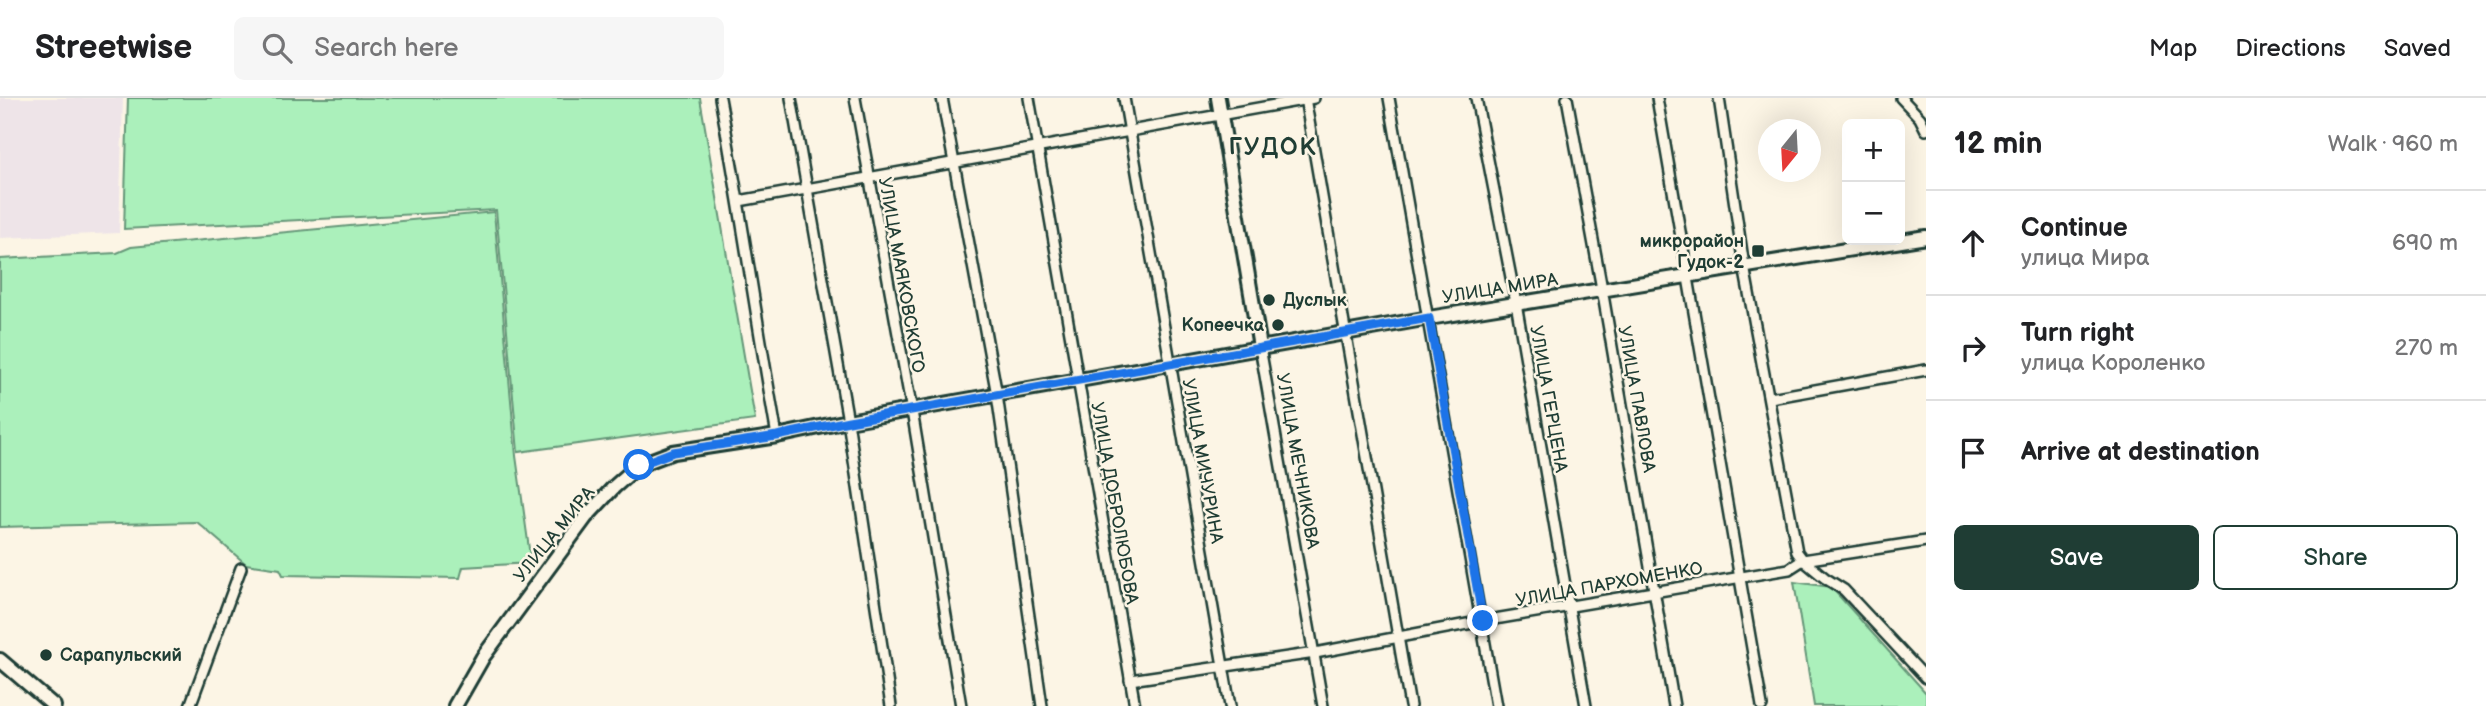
<!DOCTYPE html>
<meta charset="utf-8">
<style>
:root{--surface:#fff;--page:#f6f6f6;--text:#202124;--muted:#757577;--line:#e0e0e0;--accent:#1f3d34}
body{margin:0;font-family:"Balsamiq Sans",sans-serif;background:var(--page);color:var(--text)}
.controls{position:absolute;right:21px;top:21px;display:grid;overflow:hidden;border-radius:10px;box-shadow:0 7px 28px #0002}
.controls button{width:63px;height:63px;display:grid;place-items:center;padding:0;border:0;border-bottom:2px solid var(--line);background:var(--surface);color:var(--text);font:35px sans-serif}
.compass{position:absolute;left:1758px;top:21px;width:63px;height:63px;border-radius:50%;background:var(--surface);box-shadow:0 7px 28px #0002;rotate:198deg}
.stop{position:absolute;width:21px;height:21px;margin:-16px;border:5px solid #1a73e8;border-radius:50%;background:#fff}
.stop.end{background:#1a73e8;border-color:#fff;box-shadow:0 2px 7px #0008}
.list{margin:0;padding:0;list-style:none}
h2{display:flex;justify-content:space-between;align-items:center;height:91px;margin:0;padding:0 28px;font-size:30px}
h2 small{font-size:23px;font-weight:400;color:var(--muted)}
.list li{display:grid;grid-template-columns:46px 1fr auto;gap:21px;align-items:center;box-sizing:border-box;height:105px;padding:0 28px;border-top:2px solid var(--line)}
.list b{display:block;font-size:26px;white-space:nowrap}
.list p{margin:0;font-size:23px;white-space:nowrap;color:var(--muted)}
.list em{font-size:23px;font-style:normal;color:var(--muted)}
.actions{display:flex;gap:14px;padding:21px 28px}
.actions a{flex:1;padding:16px 0;border:2px solid var(--accent);border-radius:10px;text-align:center;font-size:24px;color:var(--accent)}
.actions .main{background:var(--accent);color:#fff}
.icon{flex:none;width:38px;height:38px;fill:none;stroke:currentColor;stroke-width:2;stroke-linecap:round;stroke-linejoin:round}
.map{position:relative;flex:none;width:1926px;height:608px;overflow:hidden}
header{display:flex;align-items:center;gap:42px;box-sizing:border-box;height:98px;padding:0 35px;background:var(--surface);border-bottom:2px solid var(--line)}
header strong{font-size:33px}
nav{display:flex;gap:38px;margin-inline-start:auto;font-size:24px}
.search{width:490px;height:63px;background:var(--page);display:flex;align-items:center;gap:18px;box-sizing:border-box;padding:0 24px;border-radius:10px;color:var(--muted);font-size:26px}
main{display:flex}
aside{flex:1;background:var(--surface)}
.map>svg:first-child{display:block}
.built{fill:#eee4e8}
.green{fill:#abf0bb;stroke:#659678;stroke-width:2}
.lines{fill:none;stroke-linecap:round;stroke-linejoin:round}
.minor-casing{stroke:#1f3d34;stroke-width:14}
.secondary-casing{stroke:#1f3d34;stroke-width:18}
.minor{stroke:#fcf5e5;stroke-width:9}
.secondary{stroke:#fcf5e5;stroke-width:12}
.route{stroke:#1a73e8;stroke-width:9}
.poi-dot{fill:#1f3d34;stroke:#fcf5e5;stroke-width:2.5}
.labels{text-anchor:middle;stroke-width:5;stroke-linejoin:round;paint-order:stroke}
.poi-label{font-size:18px;font-weight:bold;fill:#1f3d34;stroke:#fcf5e5;text-anchor:end}
.street-label{font-size:18px;fill:#1f3d34;stroke:#fcf5e5}
.district-label{font-size:24px;font-weight:bold;letter-spacing:2px;fill:#1f3d34;stroke:#fcf5e5}
</style>
<header>
<strong>Streetwise</strong>
<div class="search"><svg class="icon" aria-label="search" viewBox="0 0 24 24"><circle cx="10" cy="10" r="6"/><path d="M15 15l6 6"/></svg>Search here</div>
<nav><a>Map</a><a>Directions</a><a>Saved</a></nav>
</header>
<main>
<div class="map">
<svg width="1926" height="608" viewBox="0 0 1926 608">
<rect width="100%" height="100%" fill="#fcf5e5"/>
<filter id="ink" filterUnits="userSpaceOnUse"><feTurbulence type="fractalNoise" baseFrequency=".0143" numOctaves="2"/><feDisplacementMap in="SourceGraphic" scale="14" xChannelSelector="R" yChannelSelector="G"/><feConvolveMatrix kernelMatrix="1 2 1 2 8 2 1 2 1" color-interpolation-filters="sRGB"/></filter>
<g filter="url(#ink)">
<!-- built -->
<polygon class="built" points="0,0 123,0 119,135 0,140"/>
<!-- green -->
<g class="green">
<polygon points="128,0 700,0 755,322 518,354 496,112 124,131"/>
<polygon points="494,114 516,358 531,465 463,469 460,480 283,477 280,471 246,466 197,424 0,429 0,161 117,155 131,149"/>
<polygon points="1794,484 1831,489 1926,595 1926,608 1814,608"/>
</g>
<g class="lines">
<!-- minor casing -->
<g class="minor-casing">
<g id="minor">
<path d="M720,0C741,112 757,226 777,338"/>
<polyline points="791,0 848,323 891,608"/>
<polyline points="855,0 912,313 961,608"/>
<polyline points="942,0 997,297 1042,608"/>
<polyline points="1029,0 1135,608"/>
<polyline points="1124,0 1230,608"/>
<polyline points="1305,0 1410,608"/>
<polyline points="1389,0 1496,608"/>
<polyline points="1476,0 1516,205 1586,608"/>
<polyline points="1567,0 1602,191 1674,608"/>
<polyline points="1657,0 1762,608"/>
<polyline points="1719,0 1744,168 1797,454 1803,462 1825,480 1844,492 1926,580"/>
<polyline points="1901,0 1920,20 1926,32"/>
<polyline points="739,103 1314,0"/>
<polyline points="1260,249 1323,608"/>
<polyline points="1770,300 1926,272"/>
<polyline points="1130,582 1315,555 1483,523 1789,471 1803,462 1926,443"/>
<polyline points="190,608 241,470"/>
</g>
</g>
<!-- secondary casing -->
<g class="secondary-casing">
<g id="secondary">
<polyline points="1218,0 1260,249"/>
<polyline points="0,562 54,608"/>
<polyline points="455,608 483,559 586,419 614,389 639,367 673,354 777,338 848,323 1429,220 1926,139"/>
</g>
</g>
<!-- minor -->
<use href="#minor" class="minor"/>
<!-- secondary -->
<use href="#secondary" class="secondary"/>
</g>
</g>
<g class="lines" filter="url(#ink)">
<!-- route -->
<polyline class="route" points="639,367 673,354 777,338 849,323 1429,220 1483,523"/>
</g>
<!-- markers -->
<g class="poi-dot">
<rect x="1751" y="146" width="14" height="14" rx="3.5"/>
<circle cx="1269" cy="202" r="7"/>
<circle cx="1278" cy="227" r="7"/>
<circle cx="46" cy="557" r="7"/>
</g>
<g class="labels">
<!-- poi labels -->
<g class="poi-label">
<text x="1744" y="149">микрорайон<tspan x="1744" dy="21">Гудок-2</tspan></text>
<text x="1283" y="208" text-anchor="start">Дуслык</text>
<text x="1264" y="233">Копеечка</text>
<text x="60" y="563" text-anchor="start">Сарапульский</text>
</g>
<!-- street labels -->
<g class="street-label">
<text transform="translate(902 177) rotate(80)" y="6">УЛИЦА МАЯКОВСКОГО</text>
<text transform="translate(1500 190) rotate(-9)" y="6">УЛИЦА МИРА</text>
<text transform="translate(1549 301) rotate(80)" y="6">УЛИЦА ГЕРЦЕНА</text>
<text transform="translate(1637 301) rotate(80)" y="6">УЛИЦА ПАВЛОВА</text>
<text transform="translate(1203 363) rotate(80)" y="6">УЛИЦА МИЧУРИНА</text>
<text transform="translate(1298 363) rotate(80)" y="6">УЛИЦА МЕЧНИКОВА</text>
<text transform="translate(1115 405) rotate(80)" y="6">УЛИЦА ДОБРОЛЮБОВА</text>
<text transform="translate(554 436) rotate(-51)" y="6">УЛИЦА МИРА</text>
<text transform="translate(1609 486) rotate(-10)" y="6">УЛИЦА ПАРХОМЕНКО</text>
</g>
<!-- district labels -->
<g class="district-label">
<text x="1273" y="57">ГУДОК</text>
</g>
</g>
</svg>
<div class="controls">
<button>+</button>
<button>−</button>
</div>
<svg class="compass" viewBox="-18 -18 36 36"><path d="M0-13l5 13h-10z" fill="#e53935"/><path d="M0 13l5-13h-10z" fill="#757577"/></svg>
<div class="stop" style="left:639px;top:367px"></div>
<div class="stop end" style="left:1483px;top:523px"></div>
</div>
<aside>
<h2>12 min<small>Walk · 960 m</small></h2>
<ul class="list">
<li><svg class="icon" aria-label="ahead" viewBox="0 0 24 24"><path d="M12 20V5M6 11l6-6 6 6"/></svg><div><b>Continue</b><p>улица Мира</p></div><em>690 m</em></li>
<li><svg class="icon" aria-label="right" viewBox="0 0 24 24"><path d="M7 20v-9h11M14 6l5 5-5 5"/></svg><div><b>Turn right</b><p>улица Короленко</p></div><em>270 m</em></li>
<li><svg class="icon" aria-label="arrive" viewBox="0 0 24 24"><path d="M6 21V4h12l-3 4 3 4H6"/></svg><div><b>Arrive at destination</b></div></li>
</ul>
<div class="actions"><a class="main">Save</a><a>Share</a></div>
</aside>
</main>
